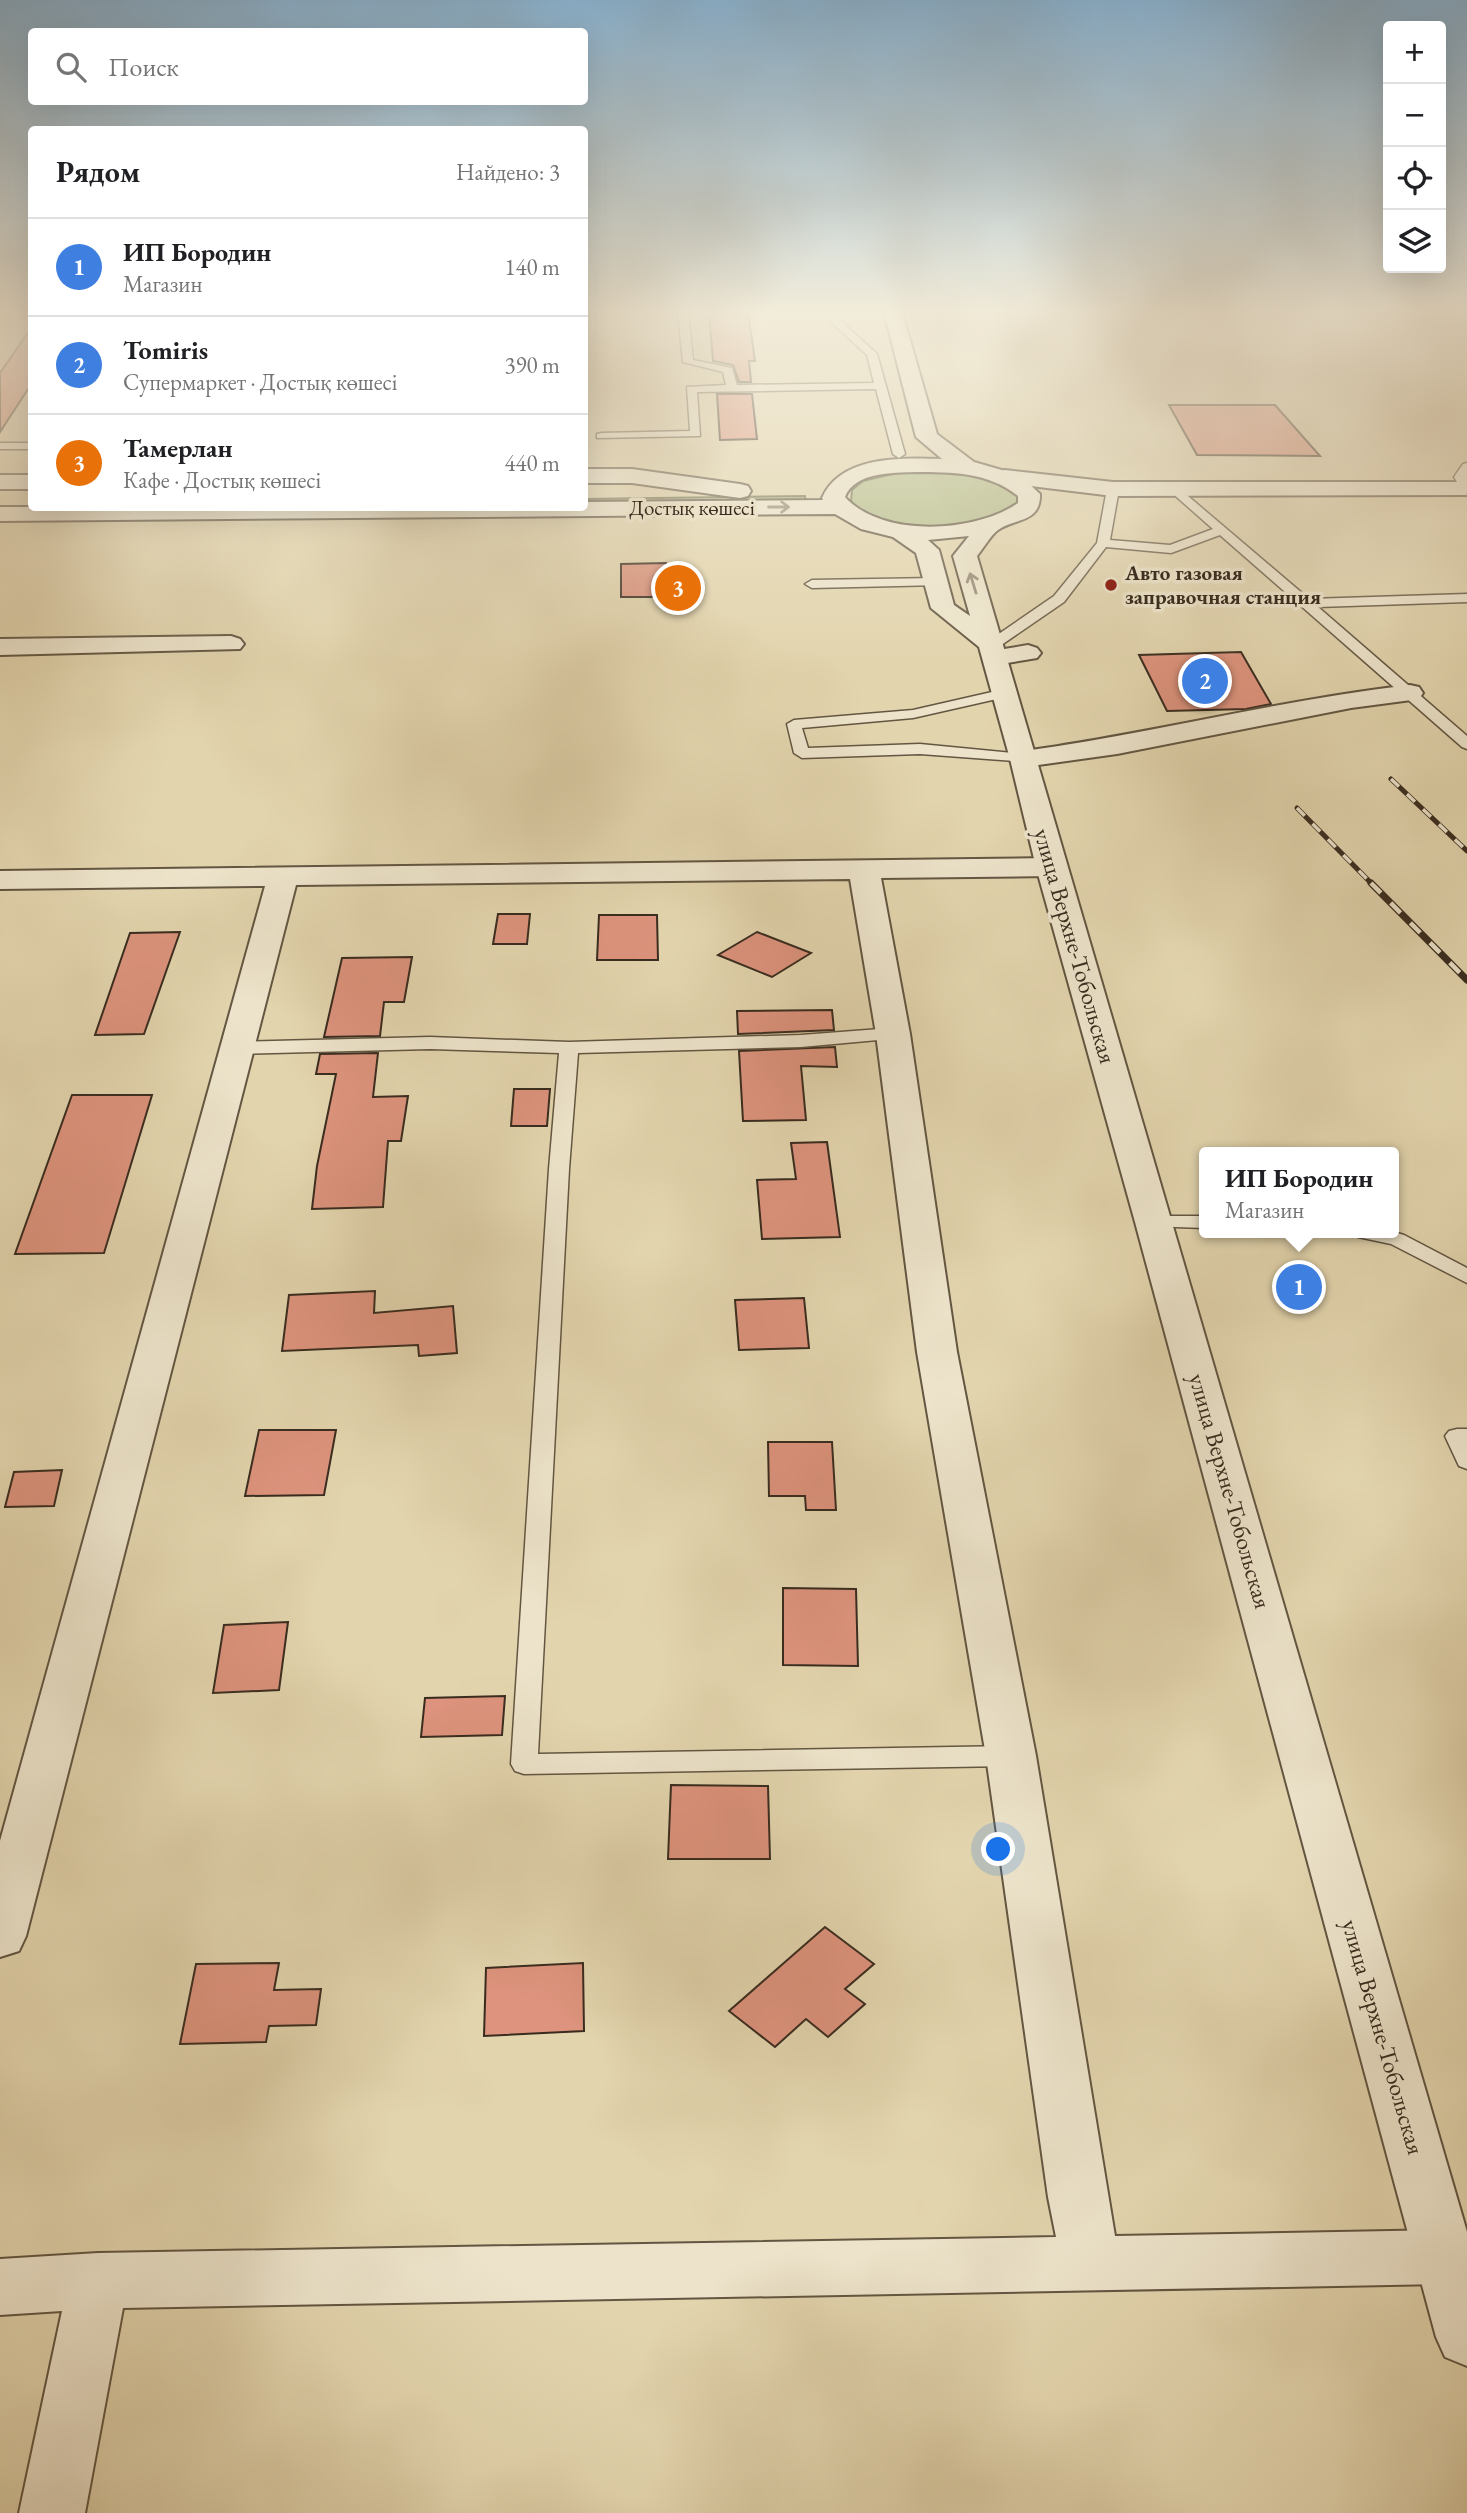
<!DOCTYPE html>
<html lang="ru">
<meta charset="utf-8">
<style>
:root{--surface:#fff;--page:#f6f6f6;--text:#202124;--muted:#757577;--line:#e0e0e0;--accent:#8f2418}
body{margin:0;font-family:"EB Garamond",serif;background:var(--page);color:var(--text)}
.controls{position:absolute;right:21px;top:21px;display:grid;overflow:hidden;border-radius:7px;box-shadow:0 7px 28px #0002}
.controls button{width:63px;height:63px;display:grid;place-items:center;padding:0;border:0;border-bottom:2px solid var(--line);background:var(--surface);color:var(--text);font:35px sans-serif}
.you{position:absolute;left:999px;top:1850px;width:24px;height:24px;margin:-18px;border:5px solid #fff;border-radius:50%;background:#1a73e8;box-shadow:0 0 0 10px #1a73e833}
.badge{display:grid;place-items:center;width:46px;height:46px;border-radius:50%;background:var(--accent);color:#fff;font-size:23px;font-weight:700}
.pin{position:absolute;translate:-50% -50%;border:4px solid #fff;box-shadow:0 2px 7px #0006}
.popup{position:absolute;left:1199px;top:1147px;width:200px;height:91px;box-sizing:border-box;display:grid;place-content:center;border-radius:7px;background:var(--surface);filter:drop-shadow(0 2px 5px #0005);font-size:23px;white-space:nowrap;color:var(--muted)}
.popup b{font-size:26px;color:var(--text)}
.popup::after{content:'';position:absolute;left:50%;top:100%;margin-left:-14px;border:14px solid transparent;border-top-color:var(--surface)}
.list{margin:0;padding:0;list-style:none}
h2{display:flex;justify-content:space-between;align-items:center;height:91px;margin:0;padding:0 28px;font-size:30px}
h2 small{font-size:23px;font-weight:400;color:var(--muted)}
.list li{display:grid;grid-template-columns:46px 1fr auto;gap:21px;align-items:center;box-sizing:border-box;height:98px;padding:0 28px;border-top:2px solid var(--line)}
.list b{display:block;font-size:26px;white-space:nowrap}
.list p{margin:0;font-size:23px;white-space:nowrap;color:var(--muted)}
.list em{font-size:23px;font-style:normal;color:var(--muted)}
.icon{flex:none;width:38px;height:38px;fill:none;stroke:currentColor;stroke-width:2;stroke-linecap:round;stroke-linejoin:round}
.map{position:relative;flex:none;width:1467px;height:2513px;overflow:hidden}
.search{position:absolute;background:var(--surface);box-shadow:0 7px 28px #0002;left:28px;top:28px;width:560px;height:77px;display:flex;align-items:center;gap:18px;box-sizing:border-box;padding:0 24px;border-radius:7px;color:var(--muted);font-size:26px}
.panel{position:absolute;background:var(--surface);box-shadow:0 7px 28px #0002;left:28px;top:126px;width:560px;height:385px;border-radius:7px}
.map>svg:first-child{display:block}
.green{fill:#b4bc89;stroke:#767454;stroke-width:2}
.building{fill:#dd937d;stroke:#392c1f;stroke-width:2}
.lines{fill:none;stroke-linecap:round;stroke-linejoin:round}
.service-casing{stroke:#635642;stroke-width:3}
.minor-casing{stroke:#635642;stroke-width:4}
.tertiary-casing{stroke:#635642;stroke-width:4}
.service{fill:#ece3ca;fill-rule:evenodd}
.minor{fill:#ece3ca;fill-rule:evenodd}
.tertiary{fill:#ece3ca;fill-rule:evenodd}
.rail-far1-casing{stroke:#392c1f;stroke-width:5}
.rail-casing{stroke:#392c1f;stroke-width:7}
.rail-far1{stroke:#ece3ca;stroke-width:3.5;stroke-dasharray:11;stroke-linecap:butt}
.rail{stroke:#ece3ca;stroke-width:4.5;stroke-dasharray:14;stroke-linecap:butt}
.oneway{stroke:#928874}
.poi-dot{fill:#8f2418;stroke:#ece3ca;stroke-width:2.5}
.labels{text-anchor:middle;stroke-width:7;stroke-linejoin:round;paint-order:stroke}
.far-street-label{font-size:21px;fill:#392c1f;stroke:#ece3ca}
.far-poi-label{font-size:21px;font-weight:bold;fill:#392c1f;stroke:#ece3ca;text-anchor:start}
.street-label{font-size:24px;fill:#392c1f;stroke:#ece3ca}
</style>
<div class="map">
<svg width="1467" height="2513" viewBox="0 0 1467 2513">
<rect width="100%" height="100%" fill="#e2d4ad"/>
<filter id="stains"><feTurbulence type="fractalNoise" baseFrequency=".00286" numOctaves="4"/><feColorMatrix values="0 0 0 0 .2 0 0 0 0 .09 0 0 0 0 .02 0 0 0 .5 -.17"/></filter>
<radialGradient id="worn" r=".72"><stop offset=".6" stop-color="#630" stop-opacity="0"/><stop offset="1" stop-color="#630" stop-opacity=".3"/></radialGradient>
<!-- green -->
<g class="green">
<path d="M905,471C944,471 985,469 1017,494L1018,505C1010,510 1002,516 994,520C986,523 975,523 967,524C930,529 878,531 851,501L852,490L863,481Z"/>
<polygon points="805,496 806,506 585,505 584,499"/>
</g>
<!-- building -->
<g class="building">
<polygon points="709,312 748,312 755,361 749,361 751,382 739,382 733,365 713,361"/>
<polygon points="32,327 32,383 0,432 0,373"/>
<polygon points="717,394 752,394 757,439 720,440"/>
<polygon points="1169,405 1275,405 1320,456 1197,455"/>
<polygon points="666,563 666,597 621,597 621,564"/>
<polygon points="1241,652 1271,704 1246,709 1167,711 1139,655"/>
<polygon points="498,914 530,914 527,944 493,944"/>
<polygon points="599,915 657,915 658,960 597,960"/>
<polygon points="180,932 144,1034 95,1035 130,933"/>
<polygon points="757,932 811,953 772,977 718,955"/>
<polygon points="412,957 404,1002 384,1002 380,1036 324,1037 342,958"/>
<polygon points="832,1010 834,1030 738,1034 737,1011"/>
<polygon points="835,1047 837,1067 801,1066 806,1120 743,1121 739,1051"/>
<polygon points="378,1053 373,1097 408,1096 401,1141 388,1141 383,1207 312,1209 317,1166 336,1074 316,1074 320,1054"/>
<polygon points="514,1089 550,1089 547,1126 511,1126"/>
<polygon points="72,1095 152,1095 104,1253 15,1254"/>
<polygon points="827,1142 840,1237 762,1239 757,1180 796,1179 791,1143"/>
<polygon points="375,1291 374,1313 453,1306 457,1353 419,1356 418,1345 282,1351 289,1295"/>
<polygon points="804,1298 809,1348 739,1350 735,1300"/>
<polygon points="259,1430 336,1430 324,1495 245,1496"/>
<polygon points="768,1442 832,1442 836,1510 806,1510 805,1496 769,1496"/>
<polygon points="62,1470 54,1506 5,1507 14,1472"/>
<polygon points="783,1588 856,1589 858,1666 783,1665"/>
<polygon points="288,1622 279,1690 213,1693 224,1625"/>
<polygon points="505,1696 502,1735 421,1737 425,1698"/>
<polygon points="671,1785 768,1786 770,1859 668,1859"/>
<polygon points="825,1927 874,1964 845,1989 865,2004 828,2037 806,2019 775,2047 729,2011"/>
<polygon points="279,1963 274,1990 321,1989 316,2025 269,2026 266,2042 180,2044 196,1964"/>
<polygon points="583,1963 584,2031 484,2036 486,1968"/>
</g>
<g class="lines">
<!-- service casing -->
<g class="service-casing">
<g id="service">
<polygon points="678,312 688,312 693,360 732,368 737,385 874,383 867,355 820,312 831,312 877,354 905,454 899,458 893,454 876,389 697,392 700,436 597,438 597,434 601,433 690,431 687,387 726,385 723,372 683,362"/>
<rect x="0" y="443" width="32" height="6"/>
<polygon points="1467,463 1467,493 1463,492 1454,477 1463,464"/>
<polygon points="1113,485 1119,489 1110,540 1170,545 1213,529 1171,492 1171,486 1175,485 1309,599 1467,594 1467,602 1318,607 1467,736 1467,749 1462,747 1220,535 1171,553 1106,547 1064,602 997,648 987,648 987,642 1054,596 1097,543 1107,489"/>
<polygon points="936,578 943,582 941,585 812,588 805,584 812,580"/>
<polygon points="1005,689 1010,690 1012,693 1010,696 913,718 802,728 808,748 920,744 1024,754 1029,756 1032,759 1029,762 920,754 802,758 794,753 787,724 794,720 913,710"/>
<polygon points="893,1028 902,1034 900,1038 801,1047 578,1053 569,1169 538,1754 1011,1746 1020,1749 1024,1756 1020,1763 1011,1766 524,1774 515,1771 511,1764 549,1169 559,1053 430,1049 239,1054 230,1048 239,1042 430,1037 569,1042 801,1035"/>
<polygon points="1154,1216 1204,1216 1204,1228 1147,1226 1144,1222 1147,1218"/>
<polygon points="1394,1232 1404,1235 1467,1268 1467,1283 1391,1244 1358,1237 1355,1233"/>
<polygon points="1457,1429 1467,1429 1467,1469 1459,1466 1445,1436 1449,1431"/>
</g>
</g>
<!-- minor casing -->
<g class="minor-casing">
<g id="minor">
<polygon points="584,469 632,469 740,484 748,486 751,491 748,496 740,498 632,483 584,483"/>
<polygon points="1005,470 1113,482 1465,482 1467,495 1113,496 997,482 994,477 997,472"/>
<rect x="0" y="475" width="32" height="14"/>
<polygon points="231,636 240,639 244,644 240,649 0,655 0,639"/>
<polygon points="1028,645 1037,648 1041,653 1037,658 995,665 986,662 982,657 986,652"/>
<path d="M1410,685L1419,687L1423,693L1419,699L1351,708L1117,754L1024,767L1014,765L1010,759L1014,753L1024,751C1153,733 1280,700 1410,685Z"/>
<polygon points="1051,858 1062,861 1066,867 1062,873 1051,876 881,878 910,1034 957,1352 1036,1756 1115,2236 1444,2230 1465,2238 1467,2242 1465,2276 1444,2284 123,2308 85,2513 19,2513 62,2311 0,2315 0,2259 98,2253 1056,2237 1048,2197 986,1756 917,1352 876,1034 850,879 296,885 26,1936 19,1951 0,1957 0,1841 265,886 0,889 0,871"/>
</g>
</g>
<!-- tertiary casing -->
<g class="tertiary-casing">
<path id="tertiary" d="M884,312H902L937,434L974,462L1012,473L1025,480L1040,494C1041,523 1015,518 998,530C990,536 983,549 977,556L1467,2232V2366L1445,2357L1436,2337L1135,1222L1036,867L1010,759L979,647L931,608L916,553L893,537L861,529L835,514L0,521V507L584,508V502L823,500L822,498C841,455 902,458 942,459L916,437ZM915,472C952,472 988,472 1018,496V503C975,533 882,538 845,497C855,472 892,473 915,472ZM969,536L953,556L970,616L954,605L939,550L928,540Z"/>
</g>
<!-- service -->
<use href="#service" class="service"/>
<!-- minor -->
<use href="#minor" class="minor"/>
<!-- tertiary -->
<use href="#tertiary" class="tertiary"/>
<!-- rail-far1 casing -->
<g class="rail-far1-casing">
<g id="rail-far1">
<polyline points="1391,779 1467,851"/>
<polyline points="1297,808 1373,885"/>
</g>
</g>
<!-- rail casing -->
<g class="rail-casing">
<polyline id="rail" points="1371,883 1467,980"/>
</g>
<!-- rail-far1 -->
<use href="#rail-far1" class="rail-far1"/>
<!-- rail -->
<use href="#rail" class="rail"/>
</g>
<!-- one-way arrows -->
<defs><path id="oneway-shaft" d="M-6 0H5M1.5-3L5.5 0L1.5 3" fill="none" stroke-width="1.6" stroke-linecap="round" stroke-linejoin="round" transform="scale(1.75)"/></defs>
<g class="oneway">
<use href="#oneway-shaft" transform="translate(779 507)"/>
<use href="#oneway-shaft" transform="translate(973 583) rotate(-107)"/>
</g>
<!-- sky -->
<linearGradient id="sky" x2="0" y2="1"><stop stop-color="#89b4d4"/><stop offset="0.47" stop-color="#f2ecda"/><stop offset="1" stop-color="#f2ecda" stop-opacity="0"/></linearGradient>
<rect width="1467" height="663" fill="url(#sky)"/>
<!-- markers -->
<circle class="poi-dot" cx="1111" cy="585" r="7"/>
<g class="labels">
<!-- far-street labels -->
<g class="far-street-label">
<text x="692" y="515">Достық көшесі</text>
</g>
<!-- far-poi labels -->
<g class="far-poi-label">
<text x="1125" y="580">Авто газовая<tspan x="1125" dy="24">заправочная станция</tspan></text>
</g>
<!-- street labels -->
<g class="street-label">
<text transform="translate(1075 946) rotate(74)" y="8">улица Верхне-Тобольская</text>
<text transform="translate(1230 1491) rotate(74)" y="8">улица Верхне-Тобольская</text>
<text transform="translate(1383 2037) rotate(74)" y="8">улица Верхне-Тобольская</text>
</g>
</g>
<rect width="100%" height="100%" filter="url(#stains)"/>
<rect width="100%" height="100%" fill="url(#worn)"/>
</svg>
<div class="controls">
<button>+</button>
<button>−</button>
<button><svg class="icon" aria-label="locate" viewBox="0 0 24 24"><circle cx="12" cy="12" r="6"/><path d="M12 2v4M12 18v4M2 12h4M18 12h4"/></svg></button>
<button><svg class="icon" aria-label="layers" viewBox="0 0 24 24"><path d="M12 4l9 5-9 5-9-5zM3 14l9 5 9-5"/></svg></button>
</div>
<div class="you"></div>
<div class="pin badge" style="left:1299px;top:1287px;background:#3f7fe0">1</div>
<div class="popup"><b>ИП Бородин</b>Магазин</div>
<div class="pin badge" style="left:1205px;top:681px;background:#3f7fe0">2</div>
<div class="pin badge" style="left:678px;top:588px;background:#e8710a">3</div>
<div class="search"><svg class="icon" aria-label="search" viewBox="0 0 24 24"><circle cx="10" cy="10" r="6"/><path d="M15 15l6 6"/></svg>Поиск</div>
<section class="panel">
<h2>Рядом<small>Найдено: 3</small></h2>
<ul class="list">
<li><span class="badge" style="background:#3f7fe0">1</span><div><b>ИП Бородин</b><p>Магазин</p></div><em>140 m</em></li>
<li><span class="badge" style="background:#3f7fe0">2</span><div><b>Tomiris</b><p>Супермаркет · Достық көшесі</p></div><em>390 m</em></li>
<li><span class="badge" style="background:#e8710a">3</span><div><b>Тамерлан</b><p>Кафе · Достық көшесі</p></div><em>440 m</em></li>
</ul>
</section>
</div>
